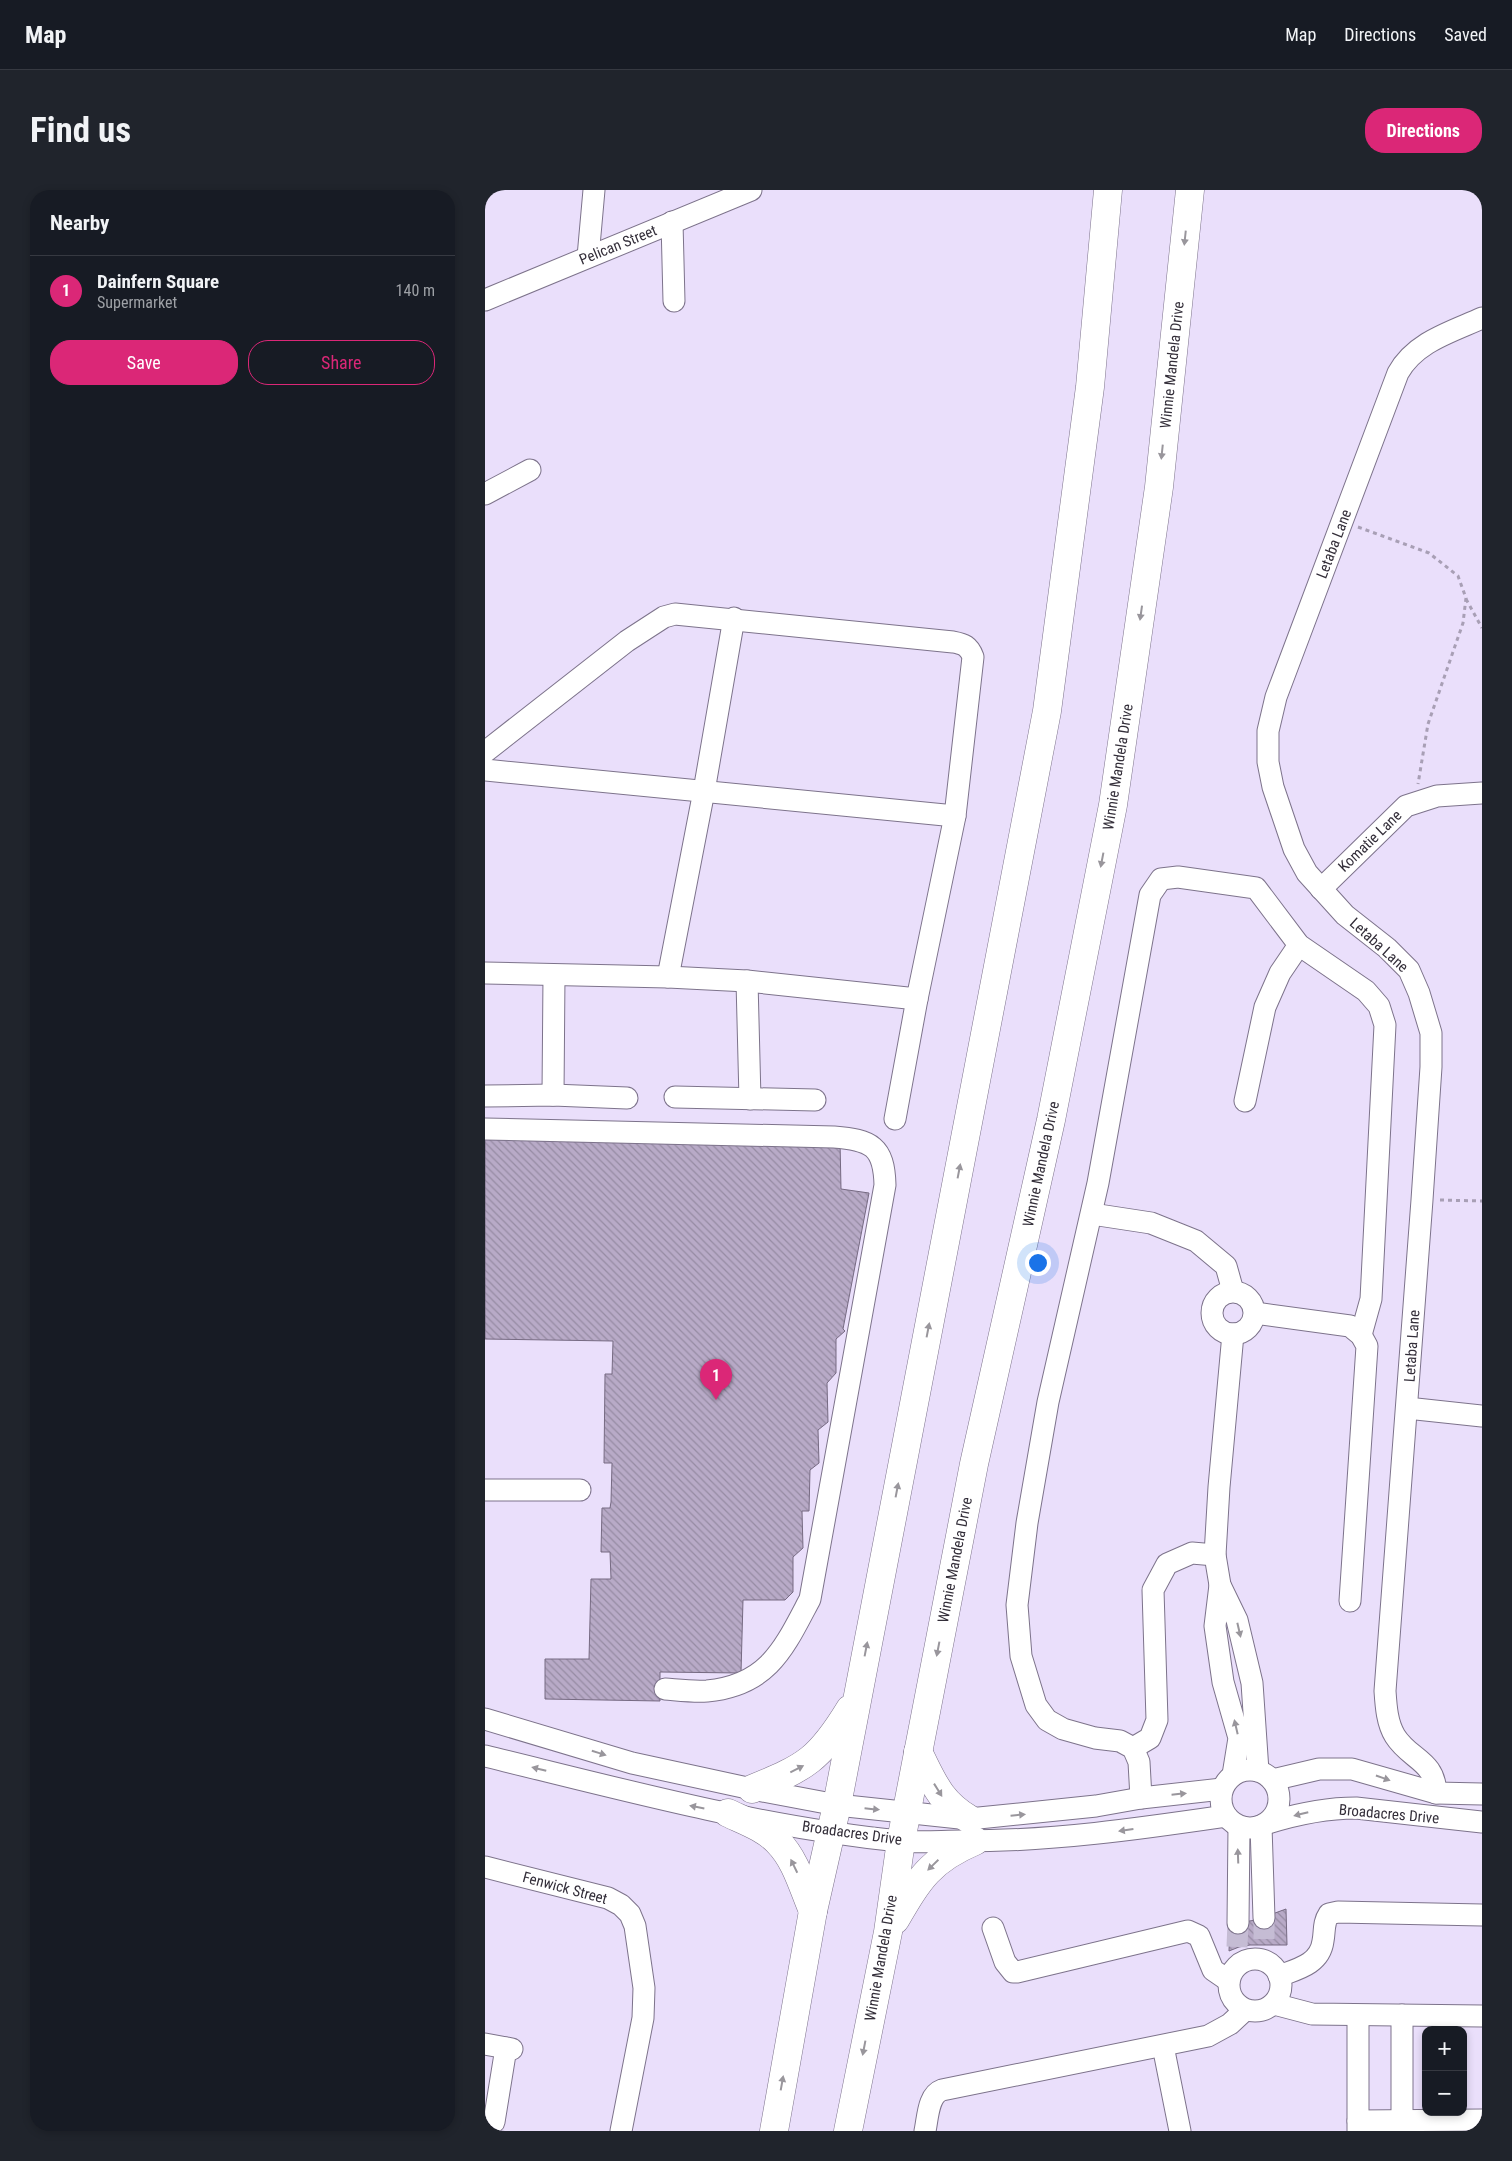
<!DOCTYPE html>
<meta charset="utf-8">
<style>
:root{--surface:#171b24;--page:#20242c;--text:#f1f3f6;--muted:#9ea1a6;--line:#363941;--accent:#db2777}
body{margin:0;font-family:"Roboto Condensed",sans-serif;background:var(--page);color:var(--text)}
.controls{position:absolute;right:15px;bottom:15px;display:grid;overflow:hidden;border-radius:10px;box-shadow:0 2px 8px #0003}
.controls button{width:45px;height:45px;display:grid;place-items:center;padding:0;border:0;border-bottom:1px solid var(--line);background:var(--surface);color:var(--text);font:25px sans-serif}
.you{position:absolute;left:552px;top:1072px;width:18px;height:18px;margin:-12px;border:4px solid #fff;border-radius:50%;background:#1a73e8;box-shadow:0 0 0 8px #1a73e833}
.badge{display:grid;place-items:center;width:32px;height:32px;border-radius:50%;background:var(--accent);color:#fff;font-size:16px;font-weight:700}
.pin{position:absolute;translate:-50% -41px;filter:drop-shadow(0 1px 2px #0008)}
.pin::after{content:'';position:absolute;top:26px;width:18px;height:15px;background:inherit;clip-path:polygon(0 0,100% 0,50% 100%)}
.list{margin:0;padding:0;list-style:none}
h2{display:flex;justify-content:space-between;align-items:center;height:65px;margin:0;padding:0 20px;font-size:21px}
h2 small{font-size:16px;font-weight:400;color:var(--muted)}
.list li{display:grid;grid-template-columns:32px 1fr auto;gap:15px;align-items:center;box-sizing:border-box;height:70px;padding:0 20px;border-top:1px solid var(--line)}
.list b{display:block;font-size:19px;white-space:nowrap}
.list p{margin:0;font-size:16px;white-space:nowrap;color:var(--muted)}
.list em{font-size:16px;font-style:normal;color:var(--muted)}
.actions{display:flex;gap:10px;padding:15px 20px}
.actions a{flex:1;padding:11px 0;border:1px solid var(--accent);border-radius:20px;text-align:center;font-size:18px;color:var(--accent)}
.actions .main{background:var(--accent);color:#fff}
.map{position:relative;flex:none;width:997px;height:1941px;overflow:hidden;border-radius:20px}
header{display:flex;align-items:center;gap:30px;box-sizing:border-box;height:70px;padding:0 25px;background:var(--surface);border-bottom:1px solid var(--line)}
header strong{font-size:24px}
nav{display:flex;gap:28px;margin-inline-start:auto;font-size:18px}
.intro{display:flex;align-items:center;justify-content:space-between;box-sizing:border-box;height:120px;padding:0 30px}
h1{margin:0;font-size:35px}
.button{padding:12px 22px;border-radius:20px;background:var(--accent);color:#fff;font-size:18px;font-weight:700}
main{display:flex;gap:30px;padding:0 30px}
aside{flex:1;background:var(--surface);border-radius:20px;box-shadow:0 2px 8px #0003}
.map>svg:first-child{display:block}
.building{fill:url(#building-back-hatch);stroke:#766a82}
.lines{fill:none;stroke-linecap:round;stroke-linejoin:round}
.minor-tunnel{stroke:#c5bcd4;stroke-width:21;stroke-dasharray:21 11;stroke-linecap:butt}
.minor-casing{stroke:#7d738b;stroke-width:23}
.major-casing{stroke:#7d738b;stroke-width:29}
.path{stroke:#a89fb5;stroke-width:3;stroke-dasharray:4 4;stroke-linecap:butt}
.minor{stroke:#fff;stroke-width:21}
.major{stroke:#fff;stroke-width:28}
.oneway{fill:#99969c}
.labels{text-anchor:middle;stroke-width:5;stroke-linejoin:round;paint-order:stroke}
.street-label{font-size:15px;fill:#332e39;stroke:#fff}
</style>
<header>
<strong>Map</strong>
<nav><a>Map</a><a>Directions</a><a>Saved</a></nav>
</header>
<div class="intro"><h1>Find us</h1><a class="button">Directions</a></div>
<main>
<aside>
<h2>Nearby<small></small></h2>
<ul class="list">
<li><span class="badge">1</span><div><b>Dainfern Square</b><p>Supermarket</p></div><em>140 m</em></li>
</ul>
<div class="actions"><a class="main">Save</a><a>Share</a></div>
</aside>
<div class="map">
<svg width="997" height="1941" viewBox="0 0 997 1941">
<defs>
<pattern id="building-back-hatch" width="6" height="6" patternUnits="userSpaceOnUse" patternTransform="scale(1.25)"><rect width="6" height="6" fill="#b8aac7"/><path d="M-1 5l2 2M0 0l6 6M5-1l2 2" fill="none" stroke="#968ba3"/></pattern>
</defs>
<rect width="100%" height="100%" fill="#eadffb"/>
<!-- building -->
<g class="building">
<polygon points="0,941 355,951 356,999 384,1003 358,1139 360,1141 351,1149 351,1183 342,1193 343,1232 333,1240 334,1273 325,1280 324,1321 317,1321 318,1358 308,1367 308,1402 300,1410 258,1410 256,1483 175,1482 175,1511 60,1509 60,1469 104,1469 106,1389 126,1389 125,1362 116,1362 117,1318 125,1318 126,1312 127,1273 119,1273 120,1184 127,1184 128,1151 0,1149"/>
<polygon points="801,1719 802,1755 765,1755 754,1757 744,1761 745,1734 771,1730"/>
</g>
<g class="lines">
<!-- minor-tunnel -->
<g class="minor-tunnel">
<polyline points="779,1728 779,1755"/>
<polyline points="752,1757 753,1733"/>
</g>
<!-- minor casing -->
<g class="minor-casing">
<g id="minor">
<polyline points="187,32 189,111"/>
<polyline points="103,67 109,0"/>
<polyline points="0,110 266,0"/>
<polyline points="0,304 45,280"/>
<path d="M0,562L142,451L179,427L190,424L468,452C479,454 484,456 488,467L470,626L432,809L262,791L183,787L0,783"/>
<polyline points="0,580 470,626"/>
<polyline points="836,699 921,616 952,606 997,603"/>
<polyline points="183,787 219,601 249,428"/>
<polyline points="262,791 265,909"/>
<polyline points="68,905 69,786"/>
<polyline points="0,906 68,905 142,908"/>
<polyline points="190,907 330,910"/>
<polyline points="760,911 780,817 795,783 814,755"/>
<polyline points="410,929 432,809"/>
<path d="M0,939L349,947C386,950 399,956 400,995L325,1409C299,1458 284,1495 222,1501C208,1502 193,1500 180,1499"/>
<polyline points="607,1024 666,1033 711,1051 741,1076 748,1101"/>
<circle cx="748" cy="1123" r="21"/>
<polyline points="770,1123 865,1136 876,1145 882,1156 865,1411"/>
<polyline points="922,1218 997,1226"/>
<polyline points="0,1300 95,1300"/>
<polyline points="735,1395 752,1430 767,1493 773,1581"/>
<polyline points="0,1529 147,1573 267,1599 352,1615 484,1629 611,1616 656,1608 737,1599"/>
<polyline points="648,1558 665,1548 672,1530 668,1400 682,1374 707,1363 730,1365"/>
<path d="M0,1566C136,1599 274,1637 414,1651C435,1653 457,1651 478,1651C569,1651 652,1639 741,1626"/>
<circle cx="765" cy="1609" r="29"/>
<polyline points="748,1585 754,1548 738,1492 730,1436 735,1395 730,1365 734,1297 748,1144"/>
<polyline points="787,1590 834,1579 867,1579 951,1603 997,1604"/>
<path d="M951,1603C950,1570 925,1570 910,1546C902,1533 901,1516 900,1501L937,1010L946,877V843L934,803L924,780L902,758L860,725L822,683L809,659L788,597L783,572V541L791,507L913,183C930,152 966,142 997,128"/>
<polyline points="656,1608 654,1572 648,1558 635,1551 610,1548 578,1539 562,1530 551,1515 536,1466 532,1415 542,1333 563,1212 613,993 665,705 676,689 693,687 771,698 814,755 881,801 894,816 900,835 886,1109 876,1145"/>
<path d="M783,1633C812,1624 840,1618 871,1618L997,1632"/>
<polyline points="776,1636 779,1728"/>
<polyline points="0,1677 123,1708 136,1715 145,1724 150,1736 159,1798 158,1828 136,1941"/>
<polyline points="753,1733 754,1637"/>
<polyline points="508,1738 520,1772 528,1782 532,1782 703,1741 714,1746 728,1780 744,1791"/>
<circle cx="770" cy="1795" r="26"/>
<path d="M794,1786C813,1779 835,1774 838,1751C840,1741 838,1733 844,1724L853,1722L997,1725"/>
<polyline points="789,1814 827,1824 997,1826"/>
<polyline points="873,1826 873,1941"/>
<polyline points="0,1854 27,1859"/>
<polyline points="678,1856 695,1941"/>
<polyline points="917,1930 917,1825"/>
<polyline points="873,1931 997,1930"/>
<polyline points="9,1932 21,1858"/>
<path d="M440,1941C443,1927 443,1905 457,1900L723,1846L745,1834L760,1820"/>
</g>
</g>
<!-- major casing -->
<g class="major-casing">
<g id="major">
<path d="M433,1562C448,1591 454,1611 484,1629"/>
<path d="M267,1599C321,1577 334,1570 365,1519"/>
<path d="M243,1623C260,1631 280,1638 293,1652C311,1670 318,1698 328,1721"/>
<path d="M410,1730C434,1689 445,1670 490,1651"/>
<polyline points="289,1941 328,1721 352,1615 562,521 605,197 623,0"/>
<polyline points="363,1941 403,1742 416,1651 489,1274 566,930 628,615 674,297 705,0"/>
</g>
</g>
<!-- path -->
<g class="path">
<polyline points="873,337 944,363 973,386 981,408 978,433 943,534 933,594"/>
<polyline points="981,409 997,438"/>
<polyline points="955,1010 997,1011"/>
</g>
<!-- minor -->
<use href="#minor" class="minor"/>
<!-- major -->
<use href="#major" class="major"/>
</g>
<!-- one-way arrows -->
<defs><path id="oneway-solid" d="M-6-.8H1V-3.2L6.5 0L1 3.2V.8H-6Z" transform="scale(1.25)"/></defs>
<g class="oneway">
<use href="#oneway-solid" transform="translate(700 48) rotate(96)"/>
<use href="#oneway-solid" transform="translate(677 262) rotate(96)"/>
<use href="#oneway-solid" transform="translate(656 423) rotate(98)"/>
<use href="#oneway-solid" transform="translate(617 670) rotate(101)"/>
<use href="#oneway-solid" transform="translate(474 981) rotate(-79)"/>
<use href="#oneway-solid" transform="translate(443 1140) rotate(-79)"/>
<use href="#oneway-solid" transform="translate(412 1300) rotate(-79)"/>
<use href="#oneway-solid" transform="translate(754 1440) rotate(77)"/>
<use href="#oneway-solid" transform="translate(381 1459) rotate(-79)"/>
<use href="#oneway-solid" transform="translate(453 1459) rotate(101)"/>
<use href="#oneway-solid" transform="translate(751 1537) rotate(-103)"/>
<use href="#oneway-solid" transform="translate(114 1563) rotate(17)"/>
<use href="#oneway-solid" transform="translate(54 1579) rotate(-166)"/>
<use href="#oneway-solid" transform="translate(312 1579) rotate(-27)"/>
<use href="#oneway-solid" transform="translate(898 1588) rotate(19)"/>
<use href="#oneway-solid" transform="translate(453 1600) rotate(58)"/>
<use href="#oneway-solid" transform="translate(694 1604) rotate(-6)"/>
<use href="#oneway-solid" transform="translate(212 1617) rotate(-169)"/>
<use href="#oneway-solid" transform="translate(387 1619) rotate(6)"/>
<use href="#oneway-solid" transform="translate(816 1624) rotate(166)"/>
<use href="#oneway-solid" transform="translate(533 1625) rotate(-6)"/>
<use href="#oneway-solid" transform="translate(641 1640) rotate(172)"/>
<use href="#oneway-solid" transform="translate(753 1666) rotate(-92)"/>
<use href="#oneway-solid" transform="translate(448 1675) rotate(136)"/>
<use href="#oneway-solid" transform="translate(309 1676) rotate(-116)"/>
<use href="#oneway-solid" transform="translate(379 1858) rotate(101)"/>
<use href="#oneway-solid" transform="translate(297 1893) rotate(-80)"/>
</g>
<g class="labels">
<!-- street labels -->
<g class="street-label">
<text transform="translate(133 55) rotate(-22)" y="5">Pelican Street</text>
<text transform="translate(687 175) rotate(-84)" y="5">Winnie Mandela Drive</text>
<text transform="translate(849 354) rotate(-69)" y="5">Letaba Lane</text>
<text transform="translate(633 577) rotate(-81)" y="5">Winnie Mandela Drive</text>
<text transform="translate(885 651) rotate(-44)" y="5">Komatie Lane</text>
<text transform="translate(894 755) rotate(42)" y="5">Letaba Lane</text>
<text transform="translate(556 974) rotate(-78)" y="5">Winnie Mandela Drive</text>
<text transform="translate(927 1156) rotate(-86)" y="5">Letaba Lane</text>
<text transform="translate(470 1370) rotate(-79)" y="5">Winnie Mandela Drive</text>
<text transform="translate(904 1624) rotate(5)" y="5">Broadacres Drive</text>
<text transform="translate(367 1643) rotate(8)" y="5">Broadacres Drive</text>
<text transform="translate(80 1698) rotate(15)" y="5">Fenwick Street</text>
<text transform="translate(396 1768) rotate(-80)" y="5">Winnie Mandela Drive</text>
</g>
</g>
</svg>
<div class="controls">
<button>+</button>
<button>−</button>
</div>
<div class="you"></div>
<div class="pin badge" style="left:231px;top:1210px">1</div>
</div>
</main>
